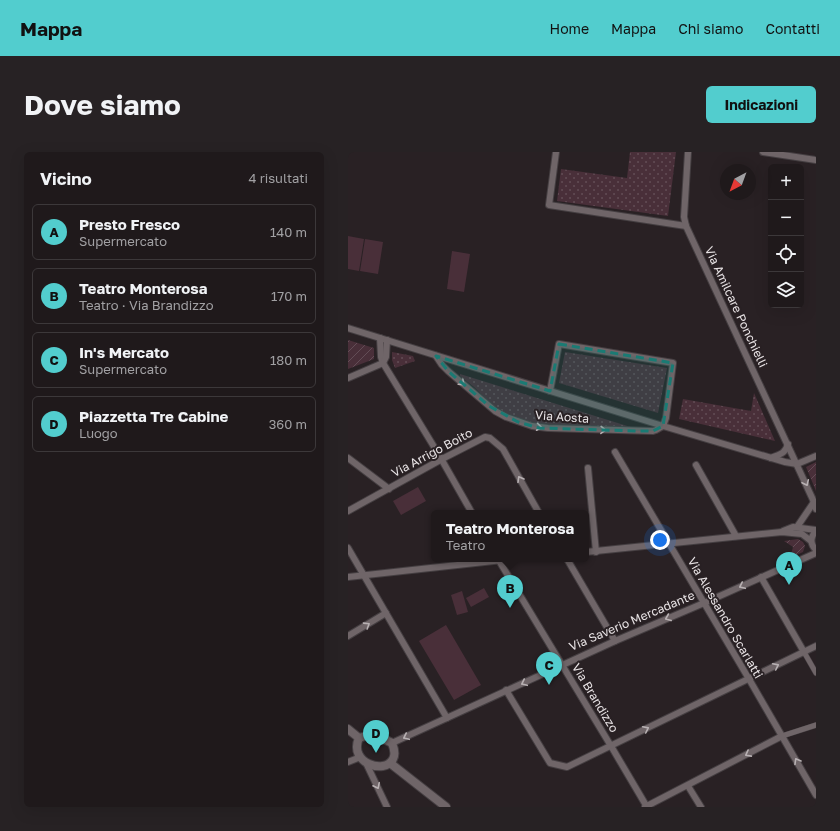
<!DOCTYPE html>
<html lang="it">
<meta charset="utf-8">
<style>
:root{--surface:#1f191b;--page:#272224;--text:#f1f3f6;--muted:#a1a0a3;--line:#3c383a;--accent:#52cdce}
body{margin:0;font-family:"Golos Text",sans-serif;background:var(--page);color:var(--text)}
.controls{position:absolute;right:12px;top:12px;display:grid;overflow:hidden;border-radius:6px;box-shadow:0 4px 16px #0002}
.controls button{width:36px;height:36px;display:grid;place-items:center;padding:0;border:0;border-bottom:1px solid var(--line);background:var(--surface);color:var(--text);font:20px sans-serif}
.compass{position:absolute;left:372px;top:12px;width:36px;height:36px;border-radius:50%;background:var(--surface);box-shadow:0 4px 16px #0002;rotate:221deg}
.you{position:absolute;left:312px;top:388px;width:14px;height:14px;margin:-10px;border:3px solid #fff;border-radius:50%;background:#1a73e8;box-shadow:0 0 0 6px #1a73e833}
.badge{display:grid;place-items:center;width:26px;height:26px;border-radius:50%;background:var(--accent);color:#111;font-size:13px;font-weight:700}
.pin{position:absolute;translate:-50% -33px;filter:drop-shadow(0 1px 2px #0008)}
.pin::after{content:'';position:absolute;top:21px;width:14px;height:12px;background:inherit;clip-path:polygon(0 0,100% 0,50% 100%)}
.popup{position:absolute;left:83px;top:358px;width:158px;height:52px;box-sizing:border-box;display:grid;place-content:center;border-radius:6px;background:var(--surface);filter:drop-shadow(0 1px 3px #0005);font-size:13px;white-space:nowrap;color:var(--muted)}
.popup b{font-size:15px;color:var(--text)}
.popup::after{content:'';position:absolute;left:50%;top:100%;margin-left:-8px;border:8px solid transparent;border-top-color:var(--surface)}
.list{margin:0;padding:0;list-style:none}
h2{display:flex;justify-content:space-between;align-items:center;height:52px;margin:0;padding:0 16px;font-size:17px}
h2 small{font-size:13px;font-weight:400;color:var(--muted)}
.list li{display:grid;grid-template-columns:26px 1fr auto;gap:12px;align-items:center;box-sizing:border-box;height:56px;margin:0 8px 8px;padding:0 8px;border:1px solid var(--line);border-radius:6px}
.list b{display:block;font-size:15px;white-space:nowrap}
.list p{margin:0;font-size:13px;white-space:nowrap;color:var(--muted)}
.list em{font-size:13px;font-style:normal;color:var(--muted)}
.icon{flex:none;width:22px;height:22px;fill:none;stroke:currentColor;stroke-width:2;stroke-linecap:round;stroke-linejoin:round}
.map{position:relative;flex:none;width:468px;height:655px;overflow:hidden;border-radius:6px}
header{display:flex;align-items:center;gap:24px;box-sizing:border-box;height:56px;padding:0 20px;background:var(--accent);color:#111}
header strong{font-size:19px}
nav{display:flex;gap:22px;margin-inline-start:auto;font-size:14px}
.intro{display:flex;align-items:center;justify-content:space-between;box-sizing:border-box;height:96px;padding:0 24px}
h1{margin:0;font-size:28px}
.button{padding:10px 18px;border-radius:6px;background:var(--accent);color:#111;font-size:14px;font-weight:700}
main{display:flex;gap:24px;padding:0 24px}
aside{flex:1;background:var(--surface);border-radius:6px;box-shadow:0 4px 16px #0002}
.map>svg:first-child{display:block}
.grass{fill:url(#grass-dots)}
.garden{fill:url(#garden-furrows)}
.pitch{fill:#492f39}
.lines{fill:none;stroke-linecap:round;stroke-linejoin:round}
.pedestrian-casing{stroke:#453f42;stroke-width:6}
.minor-casing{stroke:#453f42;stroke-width:8}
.tertiary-casing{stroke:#453f42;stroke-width:10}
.pedestrian{stroke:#6f6568;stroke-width:5}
.minor{stroke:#6f6568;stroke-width:6}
.tertiary{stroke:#6f6568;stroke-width:8}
.oneway{stroke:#b8b1b3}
.marked{fill:#1a7b74;fill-opacity:0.2;stroke:#1a7b74;stroke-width:3;stroke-dasharray:8 5;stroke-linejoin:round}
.labels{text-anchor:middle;stroke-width:4;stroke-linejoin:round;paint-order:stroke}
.street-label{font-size:12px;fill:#e8e3e5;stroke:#292124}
</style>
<header>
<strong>Mappa</strong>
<nav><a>Home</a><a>Mappa</a><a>Chi siamo</a><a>Contatti</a></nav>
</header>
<div class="intro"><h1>Dove siamo</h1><a class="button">Indicazioni</a></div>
<main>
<aside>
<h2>Vicino<small>4 risultati</small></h2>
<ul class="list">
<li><span class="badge">A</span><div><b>Presto Fresco</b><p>Supermercato</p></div><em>140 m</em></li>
<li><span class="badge">B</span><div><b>Teatro Monterosa</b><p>Teatro · Via Brandizzo</p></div><em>170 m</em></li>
<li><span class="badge">C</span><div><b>In's Mercato</b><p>Supermercato</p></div><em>180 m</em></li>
<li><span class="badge">D</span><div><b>Piazzetta Tre Cabine</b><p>Luogo</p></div><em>360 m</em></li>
</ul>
</aside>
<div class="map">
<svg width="468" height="655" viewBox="0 0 468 655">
<defs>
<pattern id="grass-dots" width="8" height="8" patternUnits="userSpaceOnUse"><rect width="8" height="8" fill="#492f39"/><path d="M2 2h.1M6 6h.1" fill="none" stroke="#634d56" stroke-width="1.8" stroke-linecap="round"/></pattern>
<pattern id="garden-furrows" width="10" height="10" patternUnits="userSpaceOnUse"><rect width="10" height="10" fill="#492f39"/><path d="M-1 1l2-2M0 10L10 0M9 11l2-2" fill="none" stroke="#634d56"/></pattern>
</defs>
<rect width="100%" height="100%" fill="#292124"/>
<!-- grass -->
<g class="grass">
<polygon points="282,0 328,0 320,64 209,49 213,17 279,26"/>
<polygon points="44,200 65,204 67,209 47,216 44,208"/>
<polygon points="217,200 319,216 310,261 211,231"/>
<polygon points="112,222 289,277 202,273 182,271 154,260 149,257 145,254 126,235 112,224"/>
<polygon points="406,241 427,289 331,267 335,247 403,259"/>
</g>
<!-- garden -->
<g class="garden">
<polygon points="0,188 26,196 26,207 0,217"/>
<polygon points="468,310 468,339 458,315"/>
<polygon points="450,387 455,390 457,394 455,400 442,406 445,395 436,389"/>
</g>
<!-- pitch -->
<g class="pitch">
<polygon points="0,84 16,87 11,119 0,117"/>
<polygon points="17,87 35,90 30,122 12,119"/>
<polygon points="104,99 122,102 116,140 99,137"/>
<polygon points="70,335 78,349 53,363 45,349"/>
<polygon points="136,436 141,445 123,455 118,446"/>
<polygon points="114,439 120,460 109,463 103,443"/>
<polygon points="98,473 133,533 106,548 71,489"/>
</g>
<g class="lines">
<!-- pedestrian casing -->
<g class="pedestrian-casing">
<g id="pedestrian">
<polyline points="456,500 468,521"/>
<polyline points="434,584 468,573"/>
</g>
</g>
<!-- minor casing -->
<g class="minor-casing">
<g id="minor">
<polyline points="208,0 201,53 338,74"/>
<polyline points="340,0 336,65 338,74 466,350 468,357"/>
<polyline points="415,0 468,8"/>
<polyline points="0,176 315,274 437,310 449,312"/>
<polyline points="32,186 33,205 35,211 91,303 124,361"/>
<polyline points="88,204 94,213 100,219 147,259 158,265 184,274 200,276 305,279 308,278 315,274 318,266 325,211 211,192 202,239"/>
<polyline points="0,226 35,211 38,205 39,188"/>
<polyline points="267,300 401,527 468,643"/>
<polyline points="0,306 41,337"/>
<path d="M423,306C432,302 437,302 440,292"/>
<polyline points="449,312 468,304"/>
<polyline points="348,313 388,384"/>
<polyline points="240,316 248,400"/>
<polyline points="0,359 94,307 137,285 142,286 155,297 191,361"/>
<polyline points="449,375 466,350"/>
<polyline points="435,379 445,375 468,378"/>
<path d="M468,379C462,385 462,392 468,398"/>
<polyline points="0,396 99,566"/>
<polyline points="238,400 434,380 454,382 463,389"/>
<polyline points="150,407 263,594 299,655"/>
<polyline points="219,407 267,489"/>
<polyline points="0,425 165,407"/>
<polyline points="413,425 456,500"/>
<polyline points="0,484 38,461"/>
<polyline points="158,538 202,611 219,615 468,494"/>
<polyline points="44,591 267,489 356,451 468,401"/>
<polyline points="0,610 10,606"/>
<polyline points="19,613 39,655"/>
<polyline points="340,634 353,655"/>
<polyline points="297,655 434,584"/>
</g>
</g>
<!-- tertiary casing -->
<g class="tertiary-casing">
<g id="tertiary">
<polyline points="0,577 11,586"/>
<path d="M18,584C28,585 36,586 44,591C46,596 48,602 45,607C37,623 0,611 11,586Z"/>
<polyline points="42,611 98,655"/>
</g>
</g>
<!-- pedestrian -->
<use href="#pedestrian" class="pedestrian"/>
<!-- minor -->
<use href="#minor" class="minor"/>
<!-- tertiary -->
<use href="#tertiary" class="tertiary"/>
</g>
<!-- one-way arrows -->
<defs><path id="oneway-chevron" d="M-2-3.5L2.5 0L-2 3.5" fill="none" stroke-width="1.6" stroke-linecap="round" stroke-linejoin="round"/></defs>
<g class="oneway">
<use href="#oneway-chevron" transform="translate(114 231) rotate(42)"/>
<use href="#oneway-chevron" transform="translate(191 275) rotate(7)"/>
<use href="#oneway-chevron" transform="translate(255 278) rotate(2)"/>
<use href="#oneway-chevron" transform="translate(172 327) rotate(-120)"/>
<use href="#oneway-chevron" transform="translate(458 331) rotate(65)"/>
<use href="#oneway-chevron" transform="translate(394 434) rotate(155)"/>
<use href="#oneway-chevron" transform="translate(320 466) rotate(157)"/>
<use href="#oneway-chevron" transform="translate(19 473) rotate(-32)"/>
<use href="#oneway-chevron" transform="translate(428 514) rotate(-26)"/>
<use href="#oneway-chevron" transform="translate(176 531) rotate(155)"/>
<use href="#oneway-chevron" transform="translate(298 577) rotate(-26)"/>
<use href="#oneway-chevron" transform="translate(58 585) rotate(155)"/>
<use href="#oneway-chevron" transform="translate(400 602) rotate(152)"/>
<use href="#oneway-chevron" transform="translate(449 609) rotate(-120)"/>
<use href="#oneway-chevron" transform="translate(29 634) rotate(64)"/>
</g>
<!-- marked area -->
<path class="marked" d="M211,192L325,211L315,274L305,279H287L191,276L170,270L141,254L100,219L88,204L202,239Z"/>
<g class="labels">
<!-- street labels -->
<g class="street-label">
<text transform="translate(388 155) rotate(65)" y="4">Via Amilcare Ponchielli</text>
<text transform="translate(214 265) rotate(4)" y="4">Via Aosta</text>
<text transform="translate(84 301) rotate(-28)" y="4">Via Arrigo Boito</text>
<text transform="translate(377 466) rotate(60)" y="4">Via Alessandro Scarlatti</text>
<text transform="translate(284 469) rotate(-23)" y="4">Via Saverio Mercadante</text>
<text transform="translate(247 546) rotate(59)" y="4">Via Brandizzo</text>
</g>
</g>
</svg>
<div class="controls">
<button>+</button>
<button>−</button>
<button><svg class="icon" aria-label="locate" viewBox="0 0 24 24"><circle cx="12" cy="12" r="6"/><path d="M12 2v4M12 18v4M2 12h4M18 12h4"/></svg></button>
<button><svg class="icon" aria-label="layers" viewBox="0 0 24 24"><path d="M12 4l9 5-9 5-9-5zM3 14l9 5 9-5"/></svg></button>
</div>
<svg class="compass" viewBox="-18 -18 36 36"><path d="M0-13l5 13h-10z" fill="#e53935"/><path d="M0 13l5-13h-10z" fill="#a1a0a3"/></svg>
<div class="you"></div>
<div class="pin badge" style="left:441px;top:433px">A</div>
<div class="pin badge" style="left:162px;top:456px">B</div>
<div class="popup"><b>Teatro Monterosa</b>Teatro</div>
<div class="pin badge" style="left:201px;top:533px">C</div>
<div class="pin badge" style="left:28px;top:601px">D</div>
</div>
</main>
